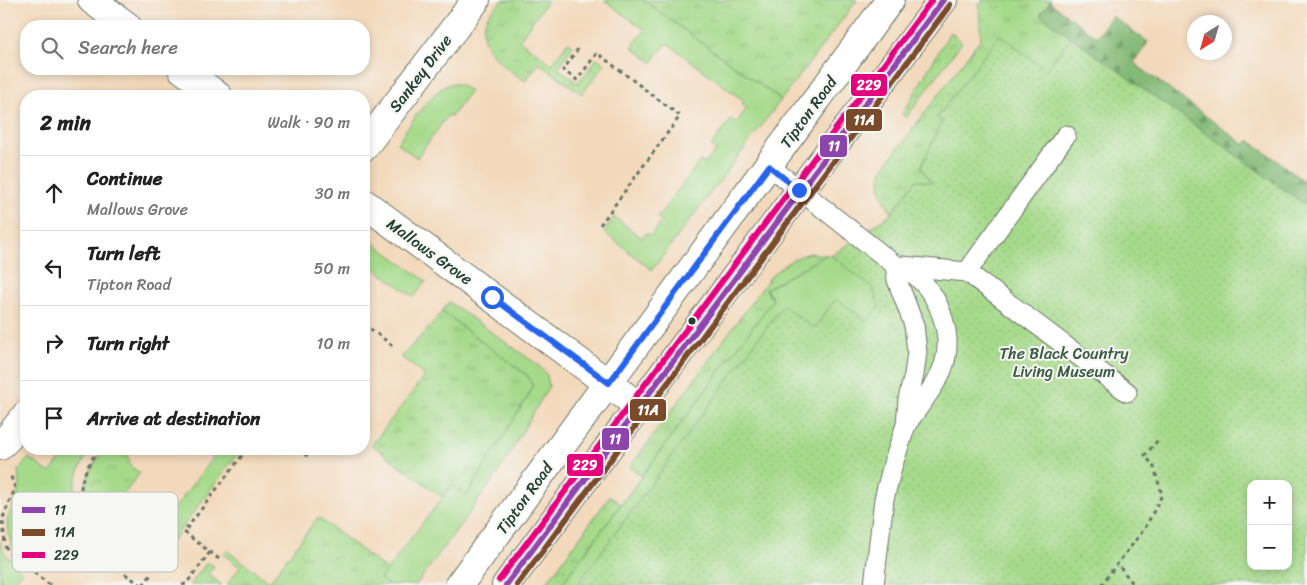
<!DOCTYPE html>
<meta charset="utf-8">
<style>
:root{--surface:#fff;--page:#f2f2f2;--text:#222;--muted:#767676;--line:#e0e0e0}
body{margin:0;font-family:Sriracha,sans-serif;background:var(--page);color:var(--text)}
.controls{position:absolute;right:15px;bottom:15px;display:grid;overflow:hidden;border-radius:10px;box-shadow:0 2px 8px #0003}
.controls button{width:45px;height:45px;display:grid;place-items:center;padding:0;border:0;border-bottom:1px solid var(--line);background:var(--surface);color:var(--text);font:25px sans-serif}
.compass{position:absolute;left:1187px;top:15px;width:45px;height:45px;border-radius:50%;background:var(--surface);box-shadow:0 2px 8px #0003;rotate:217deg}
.stop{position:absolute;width:15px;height:15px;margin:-11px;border:4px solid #2563eb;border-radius:50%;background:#fff}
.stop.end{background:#2563eb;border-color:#fff;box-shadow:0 1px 5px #0008}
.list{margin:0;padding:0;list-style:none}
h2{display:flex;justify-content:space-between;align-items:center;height:65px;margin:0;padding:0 20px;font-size:21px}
h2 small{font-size:16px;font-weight:400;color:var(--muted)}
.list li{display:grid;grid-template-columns:32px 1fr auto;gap:15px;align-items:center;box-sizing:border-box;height:75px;padding:0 20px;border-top:1px solid var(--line)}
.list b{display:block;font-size:19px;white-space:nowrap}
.list p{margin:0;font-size:16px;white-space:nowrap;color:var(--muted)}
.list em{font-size:16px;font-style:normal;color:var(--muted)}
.icon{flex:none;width:28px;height:28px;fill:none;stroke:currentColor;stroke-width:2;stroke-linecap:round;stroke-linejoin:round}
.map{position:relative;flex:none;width:1307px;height:585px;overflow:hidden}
.search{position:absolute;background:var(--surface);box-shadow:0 2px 8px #0003;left:20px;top:20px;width:350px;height:55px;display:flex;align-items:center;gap:12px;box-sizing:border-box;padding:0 18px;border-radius:20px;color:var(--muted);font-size:19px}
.panel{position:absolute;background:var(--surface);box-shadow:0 2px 8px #0003;left:20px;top:90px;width:350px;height:365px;border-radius:20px}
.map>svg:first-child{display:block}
.grass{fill:url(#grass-tufts);stroke:#628c60}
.forest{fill:url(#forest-firs);stroke:#527c56}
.park{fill:url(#park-dots);stroke:#628c60;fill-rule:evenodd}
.garden{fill:#a6da8b;stroke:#628c60}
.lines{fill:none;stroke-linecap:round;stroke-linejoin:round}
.lane-casing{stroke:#697463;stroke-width:21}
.street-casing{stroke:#697463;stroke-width:30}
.primary-casing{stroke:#697463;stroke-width:30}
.path{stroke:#697463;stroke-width:3;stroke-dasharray:4 4;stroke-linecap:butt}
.lane{stroke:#fff;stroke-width:19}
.street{stroke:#fff;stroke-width:28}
.primary{stroke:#fff;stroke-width:28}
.bus-1-casing{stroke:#f6f6f2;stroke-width:10}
.bus-2-casing{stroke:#f6f6f2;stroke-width:10}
.bus-3-casing{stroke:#f6f6f2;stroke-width:10}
.bus-1{stroke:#8e44ad;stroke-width:6}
.bus-2{stroke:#7a4b2a;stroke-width:6}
.bus-3{stroke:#e5007d;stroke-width:6}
.route{stroke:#2563eb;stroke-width:6}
.bus-dot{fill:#1f3d34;stroke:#f6f6f2;stroke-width:2}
.labels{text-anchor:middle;stroke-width:4;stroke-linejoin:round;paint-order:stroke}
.street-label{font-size:16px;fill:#1f3d34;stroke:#f6f6f2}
.park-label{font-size:16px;fill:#3a5c45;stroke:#f6f6f2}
.key{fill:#f6f6f2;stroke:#b6beb9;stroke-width:1}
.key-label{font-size:14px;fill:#1f3d34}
.line-badge{stroke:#f6f6f2;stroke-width:2}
.badge-label{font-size:14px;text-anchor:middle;font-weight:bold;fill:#fff}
</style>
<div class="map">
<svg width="1307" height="585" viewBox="0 0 1307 585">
<defs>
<pattern id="grass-tufts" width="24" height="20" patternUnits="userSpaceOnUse" patternTransform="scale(1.25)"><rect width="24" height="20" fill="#a6da8b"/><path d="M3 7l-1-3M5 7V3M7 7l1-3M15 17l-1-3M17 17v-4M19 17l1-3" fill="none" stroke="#8ebc79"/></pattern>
<pattern id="forest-firs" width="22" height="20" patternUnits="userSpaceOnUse" patternTransform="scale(1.25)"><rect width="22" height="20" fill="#84ba77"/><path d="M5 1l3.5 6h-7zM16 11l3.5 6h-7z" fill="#6b9862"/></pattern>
<pattern id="park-dots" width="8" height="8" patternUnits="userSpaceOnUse" patternTransform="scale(1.25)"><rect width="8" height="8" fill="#a6da8b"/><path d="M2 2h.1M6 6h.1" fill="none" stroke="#8ebc79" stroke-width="1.8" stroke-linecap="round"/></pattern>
</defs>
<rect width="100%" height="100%" fill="#f6f6f2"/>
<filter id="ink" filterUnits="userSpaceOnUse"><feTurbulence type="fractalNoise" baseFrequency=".02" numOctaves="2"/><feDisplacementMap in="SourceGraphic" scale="10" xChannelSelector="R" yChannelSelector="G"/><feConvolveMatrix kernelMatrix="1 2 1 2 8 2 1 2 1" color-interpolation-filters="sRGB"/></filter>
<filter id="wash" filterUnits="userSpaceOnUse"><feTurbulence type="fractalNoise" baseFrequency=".0096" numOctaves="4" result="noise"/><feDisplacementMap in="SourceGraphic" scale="20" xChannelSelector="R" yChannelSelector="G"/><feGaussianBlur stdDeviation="1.12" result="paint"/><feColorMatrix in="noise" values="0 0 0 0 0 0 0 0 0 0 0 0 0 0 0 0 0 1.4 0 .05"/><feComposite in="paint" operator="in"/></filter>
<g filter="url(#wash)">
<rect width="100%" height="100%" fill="#f3d9bb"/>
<!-- grass -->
<g class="grass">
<path d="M503,0H548L519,40L552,64L568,42L573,46L558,68L578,83L597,58L605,64L582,94L539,63L525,81C506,67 471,47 487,17C490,11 498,5 503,0Z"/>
<polygon points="643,0 857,0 781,100"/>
<path d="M983,0H1051L1040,15L1071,37L1046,71L1000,35L938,117L942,120L932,183L916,180L892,213C883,199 877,187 882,170L981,38L979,6Z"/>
<polygon points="950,32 962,42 906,118 902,115"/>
<path d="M811,253L826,255L766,289L773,300L642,476L630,467L771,276C783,265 794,257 811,253Z"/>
<polygon points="442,312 527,375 533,386 530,393 467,496 452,485 442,497 372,445 425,375 401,357 425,332"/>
<path d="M104,449H134L128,456L130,466L140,473L105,519C100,515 94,512 90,507C76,489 94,464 104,449Z"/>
<polygon points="610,496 621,504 561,585 545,585"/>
<polygon points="318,517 387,570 381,579 389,585 227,585 240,567 223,554 227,550 269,582"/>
<polygon points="207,562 214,566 208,574 222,585 190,585"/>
</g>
<!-- forest -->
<polygon class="forest" points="1050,2 1096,37 1112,16 1148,42 1134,63 1245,145 1249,140 1307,183 1307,206 1040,15"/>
<!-- park -->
<path class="park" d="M1000,35L1046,70L1071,37L1307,206V585H561L773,300L766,289L826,255L831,256L892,213L916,180L932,183L921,167L942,121L937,117ZM1251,484H1288V566H1251Z"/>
<!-- garden -->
<g class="garden">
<polygon points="604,0 643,0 781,100 652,270 604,232 614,217 642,238 646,233 651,236 662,221 657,218 700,161 705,164 716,150 711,146 731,119 736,123 747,108 742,105 744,101 667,43 652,62 632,47 645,30"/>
<path d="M451,84H458L470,91L451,117L448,115L417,158L397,143C409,127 432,88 451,84Z"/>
<polygon points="364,236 426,281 414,297 364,261"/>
<polygon points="826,255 831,256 872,287 879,306 868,322 836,299 814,328 783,305 577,585 561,585 773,300 766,289"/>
<polygon points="449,302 539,366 547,375 549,386 499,472 416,585 389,585 380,579 452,485 467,495 530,393 533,386 527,375 442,312"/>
<path d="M68,449H91C81,464 67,491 79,508C84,516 92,521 100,526L95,532L66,511L27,564L14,551L8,533L7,521L20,487L18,470L29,458L50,473Z"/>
<polygon points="219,449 241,449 173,540 159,529"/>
<path d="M0,540C3,554 12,562 22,571L15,580L21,585H4L0,582Z"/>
</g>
</g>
<g filter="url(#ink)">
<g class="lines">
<!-- lane casing -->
<g class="lane-casing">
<g id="lane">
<path d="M769,166L895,265C902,268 910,271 916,276C941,297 955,339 942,370C933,390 918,407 906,425"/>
<polyline points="902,266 967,272 1127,392"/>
<polyline points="967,272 1066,135"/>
<polyline points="874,585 884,499 893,464 906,425 908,399 914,375 917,352 914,325 897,280 895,265"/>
</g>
</g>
<!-- street casing -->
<g class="street-casing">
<g id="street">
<polyline points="92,0 127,26"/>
<polyline points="182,69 218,96"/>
<polyline points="364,147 476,0"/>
<polyline points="364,203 640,407"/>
<polyline points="0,446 8,438 26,415"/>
</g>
</g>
<!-- primary casing -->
<g class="primary-casing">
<g id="primary">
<polyline points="459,585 890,0"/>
<path d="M506,585C652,391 796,194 943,0"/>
</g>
</g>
<!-- path -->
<g class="path">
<polyline points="578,49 563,70 577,80 597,53 680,116 600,225"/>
<polyline points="364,324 393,346"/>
<path d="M98,449C88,466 73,488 86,506C90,513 97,518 102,523"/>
<polyline points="298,449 309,457"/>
<polyline points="3,522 5,546 11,555 50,585"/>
<polyline points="0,525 15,488 10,474"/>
<polyline points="219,559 184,532 247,449"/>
<polyline points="1120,567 1134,585"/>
<polyline points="125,574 141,585"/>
<polyline points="143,585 151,575"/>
<polyline points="182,585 186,584 210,552"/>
<polyline points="1101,585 1145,528 1162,495 1154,467 1145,455 1158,440"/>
</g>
<!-- lane -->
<use href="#lane" class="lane"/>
<!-- street -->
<use href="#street" class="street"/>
<!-- primary -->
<use href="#primary" class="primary"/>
<!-- bus-1 casing -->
<g class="bus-1-casing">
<polyline id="bus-1" points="506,585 943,0"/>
</g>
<!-- bus-2 casing -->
<g class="bus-2-casing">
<polyline id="bus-2" points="517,585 950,5"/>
</g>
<!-- bus-3 casing -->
<g class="bus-3-casing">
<polyline id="bus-3" points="499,580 932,0"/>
</g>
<!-- bus-1 -->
<use href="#bus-1" class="bus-1"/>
<!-- bus-2 -->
<use href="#bus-2" class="bus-2"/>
<!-- bus-3 -->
<use href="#bus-3" class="bus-3"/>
</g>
</g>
<g class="lines" filter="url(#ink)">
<!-- route -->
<polyline class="route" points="492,297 609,383 769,166 799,190"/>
</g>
<!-- markers -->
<circle class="bus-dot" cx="692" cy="321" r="4.5"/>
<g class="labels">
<!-- street labels -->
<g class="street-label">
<text transform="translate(420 73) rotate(-53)" y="6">Sankey Drive</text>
<text transform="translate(808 112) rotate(-54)" y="6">Tipton Road</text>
<text transform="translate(430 251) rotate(36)" y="6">Mallows Grove</text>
<text transform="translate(524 498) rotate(-54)" y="6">Tipton Road</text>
</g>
<!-- park labels -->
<g class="park-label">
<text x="1064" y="359">The Black Country<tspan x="1064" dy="18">Living Museum</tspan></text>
</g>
</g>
<!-- legend -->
<rect x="12" y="492" width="166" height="80" rx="8" class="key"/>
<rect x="22" y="507" width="23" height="6" fill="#8e44ad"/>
<rect x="22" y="529" width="23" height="7" fill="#7a4b2a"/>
<rect x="22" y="552" width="23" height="6" fill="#e5007d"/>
<g class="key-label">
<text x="54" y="515">11</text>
<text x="54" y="537">11A</text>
<text x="54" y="560">229</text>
</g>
<g class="line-badge">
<rect x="850" y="73" width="38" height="24" rx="5" fill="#e5007d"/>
<rect x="845" y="108" width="38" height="24" rx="5" fill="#7a4b2a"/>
<rect x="819" y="134" width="29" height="24" rx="5" fill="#8e44ad"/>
<rect x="629" y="398" width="38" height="24" rx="5" fill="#7a4b2a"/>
<rect x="601" y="427" width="29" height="24" rx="5" fill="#8e44ad"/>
<rect x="566" y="453" width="38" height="24" rx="5" fill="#e5007d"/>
</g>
<g class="badge-label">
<text x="869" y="90">229</text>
<text x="864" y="125">11A</text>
<text x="834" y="151">11</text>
<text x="648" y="415">11A</text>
<text x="615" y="444">11</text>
<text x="585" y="470">229</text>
</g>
</svg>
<div class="controls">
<button>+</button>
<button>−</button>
</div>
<svg class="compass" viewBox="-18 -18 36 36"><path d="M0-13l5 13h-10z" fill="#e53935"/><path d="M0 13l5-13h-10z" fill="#767676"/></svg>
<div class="stop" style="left:492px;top:297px"></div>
<div class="stop end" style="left:799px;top:190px"></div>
<div class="search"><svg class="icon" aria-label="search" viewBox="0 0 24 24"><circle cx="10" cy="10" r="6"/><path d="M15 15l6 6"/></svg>Search here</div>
<section class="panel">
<h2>2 min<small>Walk · 90 m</small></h2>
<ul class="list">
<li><svg class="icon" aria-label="ahead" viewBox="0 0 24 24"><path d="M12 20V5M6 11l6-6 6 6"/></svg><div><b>Continue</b><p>Mallows Grove</p></div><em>30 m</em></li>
<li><svg class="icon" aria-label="left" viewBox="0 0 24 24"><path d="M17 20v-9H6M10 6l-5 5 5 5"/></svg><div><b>Turn left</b><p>Tipton Road</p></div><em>50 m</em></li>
<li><svg class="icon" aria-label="right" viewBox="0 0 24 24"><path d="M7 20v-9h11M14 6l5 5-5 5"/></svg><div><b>Turn right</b></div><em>10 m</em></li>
<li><svg class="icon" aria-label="arrive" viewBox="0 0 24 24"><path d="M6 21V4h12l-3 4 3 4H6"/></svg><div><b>Arrive at destination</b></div></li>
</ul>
</section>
</div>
